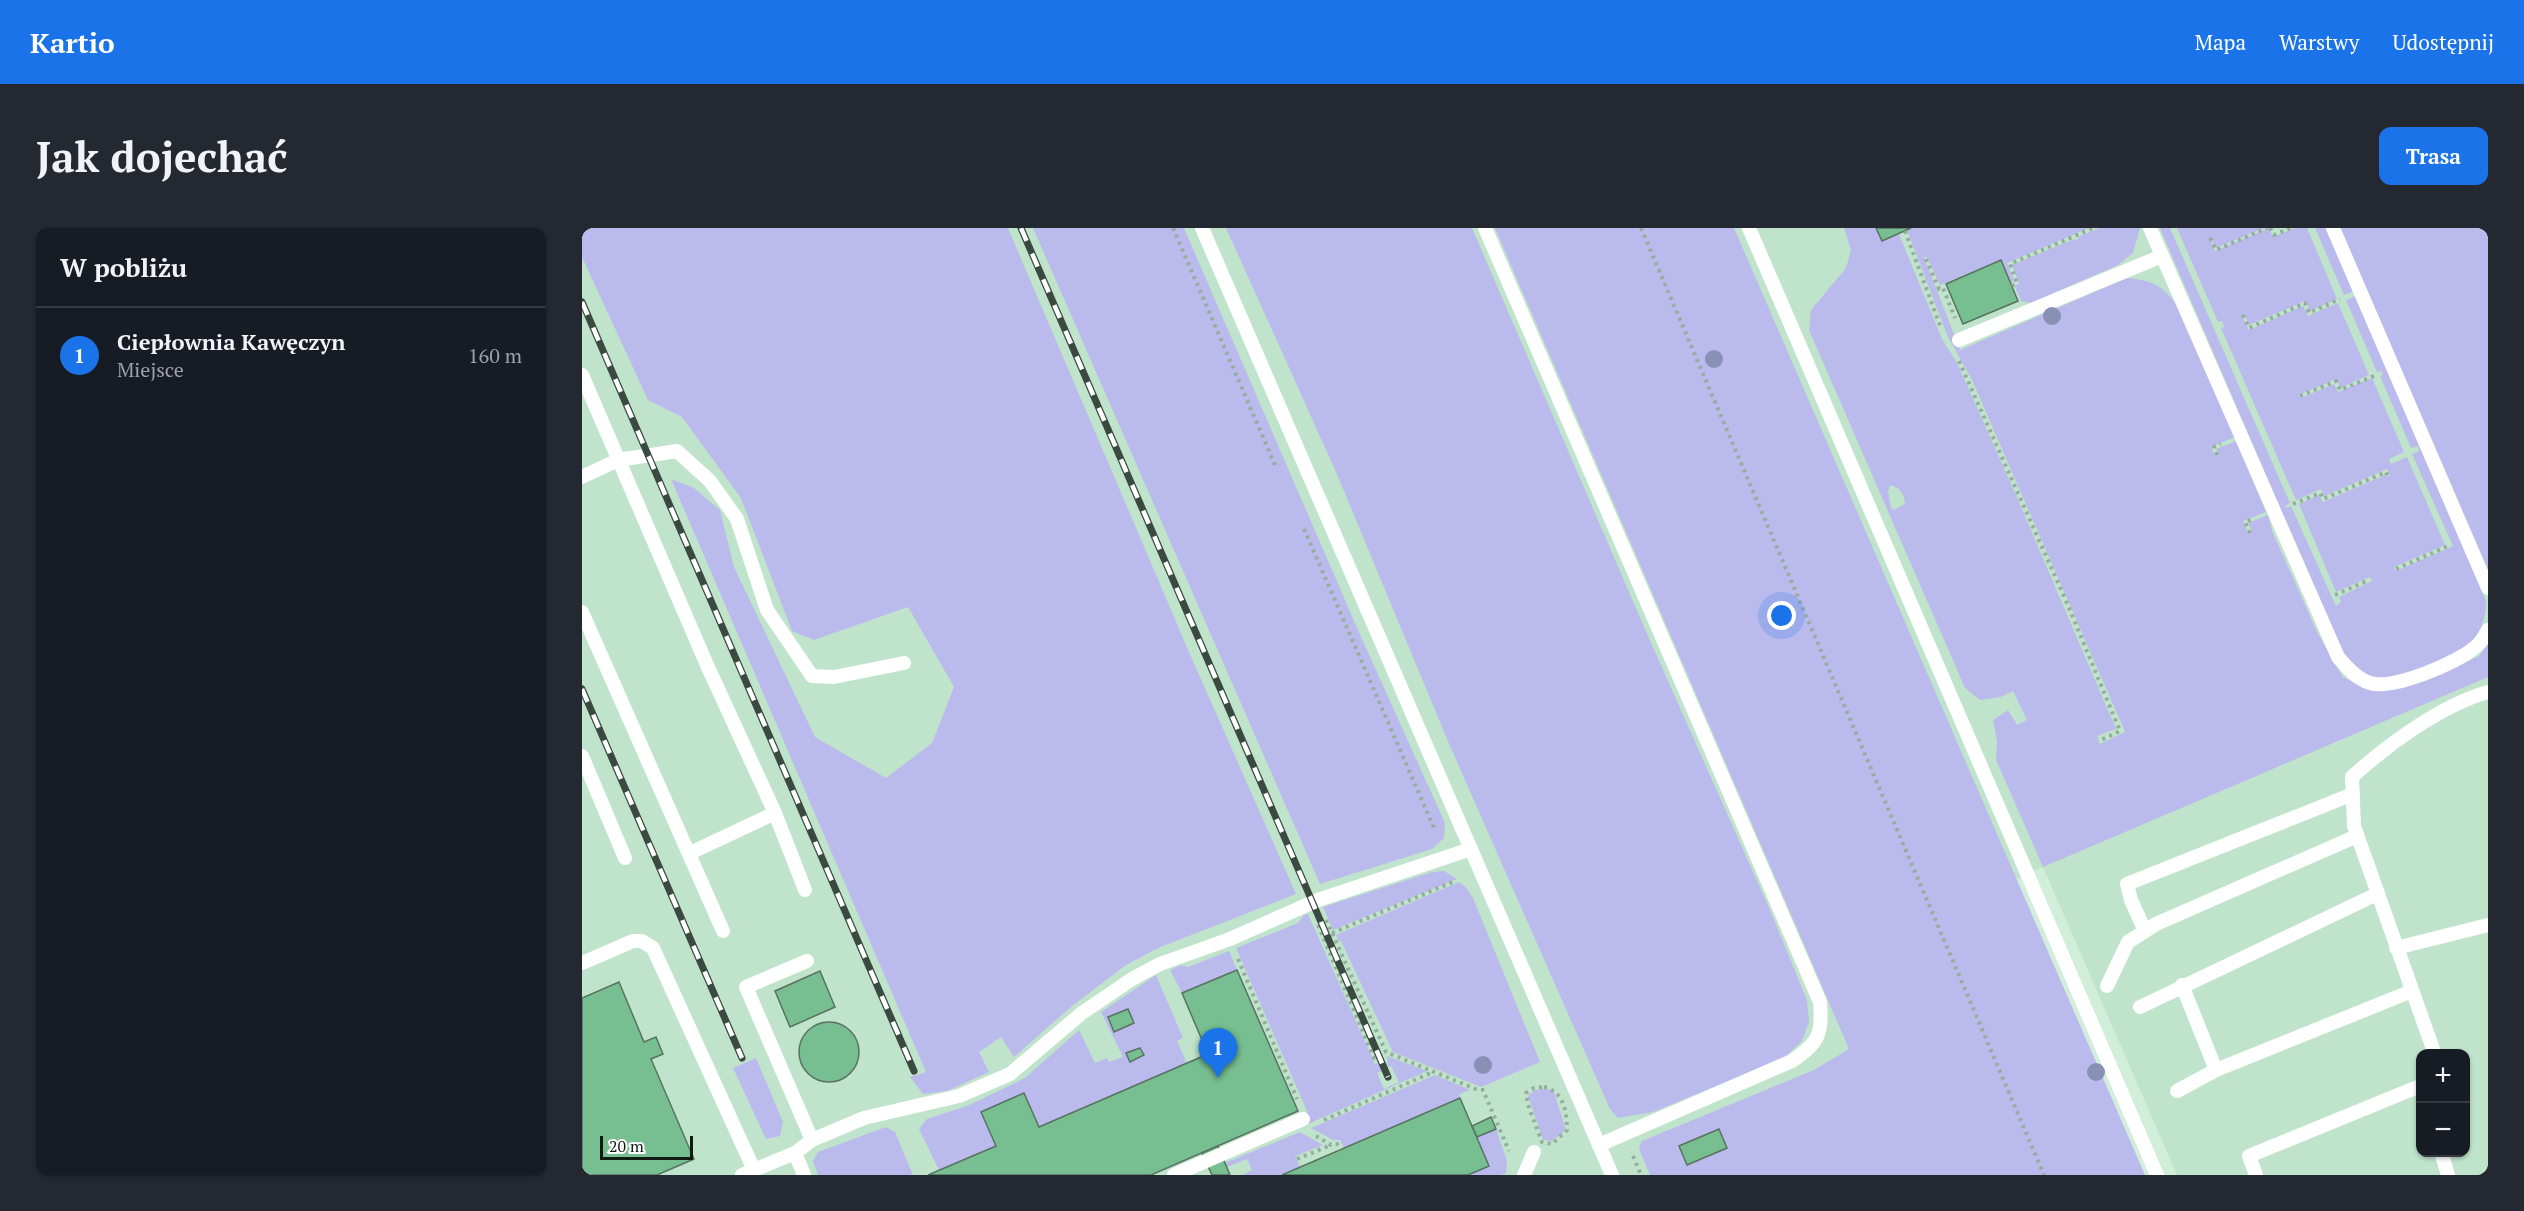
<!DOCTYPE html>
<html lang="pl">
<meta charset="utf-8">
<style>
:root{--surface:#171b24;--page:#242831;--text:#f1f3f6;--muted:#9ea1a6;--line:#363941;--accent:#1a73e8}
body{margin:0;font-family:"PT Serif",serif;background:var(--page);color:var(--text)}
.controls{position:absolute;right:18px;bottom:18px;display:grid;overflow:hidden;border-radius:12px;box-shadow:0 2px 4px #0004}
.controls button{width:54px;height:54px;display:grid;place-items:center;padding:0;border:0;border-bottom:2px solid var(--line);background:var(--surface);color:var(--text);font:30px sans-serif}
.scale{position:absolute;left:18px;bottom:15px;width:93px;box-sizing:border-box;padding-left:6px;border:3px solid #101b14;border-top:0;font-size:16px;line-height:21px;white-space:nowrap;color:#101b14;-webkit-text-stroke:4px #fff;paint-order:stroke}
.you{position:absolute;left:1200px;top:388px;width:21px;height:21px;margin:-15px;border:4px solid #fff;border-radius:50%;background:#1a73e8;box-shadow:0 0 0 9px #1a73e833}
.badge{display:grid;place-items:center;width:39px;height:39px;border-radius:50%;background:var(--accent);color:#fff;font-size:20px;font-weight:700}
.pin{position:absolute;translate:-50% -50px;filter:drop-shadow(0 2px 3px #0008)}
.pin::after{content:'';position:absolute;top:32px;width:21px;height:18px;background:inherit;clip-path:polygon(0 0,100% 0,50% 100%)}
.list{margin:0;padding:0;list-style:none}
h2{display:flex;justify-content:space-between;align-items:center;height:78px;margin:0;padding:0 24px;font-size:26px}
h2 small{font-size:20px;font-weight:400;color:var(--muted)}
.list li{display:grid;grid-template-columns:39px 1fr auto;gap:18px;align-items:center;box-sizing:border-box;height:96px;padding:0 24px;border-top:2px solid var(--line)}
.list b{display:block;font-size:22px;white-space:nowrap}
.list p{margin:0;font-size:20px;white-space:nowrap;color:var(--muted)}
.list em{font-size:20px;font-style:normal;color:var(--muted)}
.map{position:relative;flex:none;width:1906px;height:947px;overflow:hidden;border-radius:12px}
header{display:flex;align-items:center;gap:36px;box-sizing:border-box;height:84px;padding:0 30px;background:var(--accent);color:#fff}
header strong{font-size:28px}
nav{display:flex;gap:33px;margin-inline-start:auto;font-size:21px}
.intro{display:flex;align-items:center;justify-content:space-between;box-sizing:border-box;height:144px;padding:0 36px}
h1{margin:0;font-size:42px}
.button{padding:15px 27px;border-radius:12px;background:var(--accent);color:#fff;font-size:21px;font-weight:700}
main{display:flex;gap:36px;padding:0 36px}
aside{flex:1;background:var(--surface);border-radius:12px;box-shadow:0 2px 4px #0004}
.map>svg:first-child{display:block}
.built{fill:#c0e4cb;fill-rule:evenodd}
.green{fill:#babaed;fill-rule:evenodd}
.building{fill:#77bf91;stroke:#577260;stroke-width:1.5}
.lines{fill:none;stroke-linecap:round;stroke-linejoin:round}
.path{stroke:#95ad9d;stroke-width:4;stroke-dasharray:3 4.5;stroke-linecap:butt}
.service{stroke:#fff;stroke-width:14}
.rail-casing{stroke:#3b4a40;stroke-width:7}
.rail{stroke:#fff;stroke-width:4.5;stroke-dasharray:14;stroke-linecap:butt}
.tree{fill:#8891b5}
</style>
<header>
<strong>Kartio</strong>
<nav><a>Mapa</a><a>Warstwy</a><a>Udostępnij</a></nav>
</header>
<div class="intro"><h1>Jak dojechać</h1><a class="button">Trasa</a></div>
<main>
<aside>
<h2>W pobliżu<small></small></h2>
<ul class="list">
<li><span class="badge">1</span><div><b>Ciepłownia Kawęczyn</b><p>Miejsce</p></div><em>160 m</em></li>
</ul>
</aside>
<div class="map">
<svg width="1906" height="947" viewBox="0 0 1906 947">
<rect width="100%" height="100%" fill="#d1eeda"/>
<!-- built -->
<path class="built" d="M0,0H1906V947H1595L1461,639L1424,656L1546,947H0ZM1838,826H1884V924H1838Z"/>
<!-- green -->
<g class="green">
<polygon points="0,0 426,0 607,424 714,666 576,720 544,737 490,778 432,829 419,809 397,824 407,844 365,863 341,866 328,849 344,844 89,251 112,260 138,282 152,339 233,509 304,550 350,515 372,459 326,379 232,412 210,403 159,270 100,189 66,172 0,29"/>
<polygon points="451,0 602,0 776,402 863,595 862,610 850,621 738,656"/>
<polygon points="644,0 890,0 1066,408 1188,682 1225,772 1227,794 1220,813 1202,830 1071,884 1036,890 1028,881 868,518 754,244"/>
<polygon points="913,0 1152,0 1563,947 1068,947 1057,921 1060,913 1232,842 1267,821"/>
<path d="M1262,0H1294L1300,13L1317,6L1360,111L1375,135L1434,267L1534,501L1515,508L1518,516L1543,504L1390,152L1365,107L1325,2L1329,0H1507L1425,35L1432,52L1429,55L1418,32L1358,57L1345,29H1342L1378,122L1545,50C1569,53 1577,55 1593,74L1653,209L1629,219L1633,228L1636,226L1634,221L1654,213L1684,284L1661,293L1666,305L1670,304L1666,295L1686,287L1690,303L1736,406L1761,449L1785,461L1813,462L1866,443L1897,428L1906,416V449L1461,639L1414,532L1415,513L1411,492L1426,482L1435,497L1445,492L1431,463L1419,469L1398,472L1383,460L1227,102L1229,82L1264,40L1269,22ZM1308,257C1318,259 1322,266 1323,276L1312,282L1309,280L1306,264Z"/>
<polygon points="1518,0 1558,0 1551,25 1536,37 1449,75 1439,73 1433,59 1437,55 1430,37 1492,11 1494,13 1498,8"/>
<path d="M1578,0H1588L1708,275L1703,278V280L1709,278L1754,378L1759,374L1757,369L1790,353L1788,349L1754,364L1717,276L1737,267L1741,274L1803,247L1805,249L1808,247L1805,241L1742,268L1739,261L1714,272L1639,100L1642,99L1640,93L1636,94L1595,0H1682L1634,20L1628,10L1633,23L1687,0L1691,9L1713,0H1725L1755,71L1728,83L1723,73L1667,97L1663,87L1660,88L1667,102L1721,78L1726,88L1756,75L1787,147L1758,160L1754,151L1717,167L1719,170L1752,156L1756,164L1790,150L1822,224L1807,231L1809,236L1825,229L1863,317L1812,339L1814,343L1871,318L1830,226L1837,223L1836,218L1829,220L1798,148L1801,147L1799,143L1795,144L1764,72L1774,68L1904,373C1904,388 1900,404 1888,415C1871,432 1813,457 1789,449C1773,444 1766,431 1757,418Z"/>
<polygon points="1733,0 1744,0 1771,63 1762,67"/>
<polygon points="1757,0 1906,0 1906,344"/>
<polygon points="862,643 875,651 751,702 741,679 850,644"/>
<polygon points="877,654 883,658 891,670 958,834 899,859 811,824 759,713 756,713 754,707"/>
<polygon points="726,686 793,836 797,835 800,843 795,845 802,861 817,854 809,838 806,839 805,828 845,843 726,896 725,883 654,720 716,695 722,687"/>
<polygon points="647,723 655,742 600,765 588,742 599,737 606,739"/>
<polygon points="574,747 601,810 595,813 605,835 457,899 442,865 399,884 414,918 357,942 337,901 345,891 385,878 443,850 497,802 513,835 525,830 527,834 541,829 519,784"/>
<polygon points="174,830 201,894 198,908 184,911 151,840"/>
<polygon points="853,847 888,862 877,866 878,870 762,920 758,912 751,912 729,900"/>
<polygon points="966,861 972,864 983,899 981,905 969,913 961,912 946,868 952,862"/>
<polygon points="304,899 313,904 331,947 236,947 231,933 236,924"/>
<polygon points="914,901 925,933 924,945 918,947 886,947 907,938 895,909"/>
<polygon points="718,904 741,917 713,928 718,939 700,947 661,947 670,942 665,931 645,939 643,935"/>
</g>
<!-- building -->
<g class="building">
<polygon points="1294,0 1329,0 1300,13"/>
<polygon points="1419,32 1436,73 1381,96 1364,56"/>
<polygon points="655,742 716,883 569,947 346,947 414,918 399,884 442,865 457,899 626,826 600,765"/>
<polygon points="238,743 253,779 208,799 193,763"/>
<polygon points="37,754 62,814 74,809 81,826 69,831 112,931 75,947 0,947 0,770"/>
<polygon points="546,781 552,795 532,804 526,789"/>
<circle cx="247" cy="824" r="30"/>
<polygon points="558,820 562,827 548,834 544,825"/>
<polygon points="878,870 907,938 886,947 700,947"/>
<polygon points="909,889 914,901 895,909 890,898"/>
<polygon points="1137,901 1145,920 1105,937 1097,918"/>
<polygon points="636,918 648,947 630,947 620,925"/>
</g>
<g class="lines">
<!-- path -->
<g class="path">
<polyline points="591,0 693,237"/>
<polyline points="1059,0 1462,947"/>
<polyline points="1688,0 1692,7 1709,0"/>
<polyline points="1323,3 1359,100"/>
<polyline points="1628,10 1634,22 1685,0"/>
<polyline points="1344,31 1357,61 1361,60 1373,90"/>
<polyline points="1430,58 1435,55 1428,36 1511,0"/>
<polyline points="1661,87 1667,100 1723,75 1727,85 1758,71"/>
<polyline points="1377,133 1485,375 1538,503 1517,513"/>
<polyline points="1718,168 1754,153 1758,162 1792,148"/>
<polyline points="1635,227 1632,219 1639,216"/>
<polyline points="1711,276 1738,265 1741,271 1804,244 1806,249"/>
<polyline points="722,301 852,600"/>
<polyline points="1668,305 1663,294 1671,291"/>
<polyline points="1814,341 1866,318"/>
<polyline points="1753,367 1787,352"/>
<polyline points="744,692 804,824 896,862 901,862 927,923"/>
<polyline points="736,697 792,830 804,824"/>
<polyline points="750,705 873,653"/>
<polyline points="656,731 715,871"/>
<path d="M962,859C982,864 985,884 985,902L970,916L960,914L946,877L944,865L952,860Z"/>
<polyline points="742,892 851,844"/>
<polyline points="734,908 749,917 755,916 758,922"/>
<polyline points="1051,928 1059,947"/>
<polyline points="715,931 749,917"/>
</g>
<!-- service -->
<g class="service">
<polyline points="620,0 1030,947"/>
<path d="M903,0L1238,774C1241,807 1236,815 1210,833L1017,917"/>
<polyline points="1167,0 1575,947"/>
<path d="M1568,0L1756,429C1765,440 1775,451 1788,455C1811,462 1875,435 1892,420C1898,416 1903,408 1906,402"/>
<polyline points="1751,0 1906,360"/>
<polyline points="1377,112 1580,28"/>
<polyline points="0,147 125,437 193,585 223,662"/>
<polyline points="0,249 36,232 95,223 128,253 155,291 185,382 230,448 252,449 322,435"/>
<polyline points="0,384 141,703"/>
<polyline points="0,528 43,630"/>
<polyline points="108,625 193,585"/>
<polyline points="1563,703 1549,672 1545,656 1771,566"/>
<polyline points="1814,720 1906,697"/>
<polyline points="225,733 164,759 230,912"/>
<polyline points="0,735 51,713 60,713 71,720 172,942"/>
<polyline points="1600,757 1634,842"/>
<polyline points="1525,758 1546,714 1574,696 1775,608"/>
<polyline points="1558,779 1795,666"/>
<path d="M1849,826L1851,821L1772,598L1770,549C1806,516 1860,477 1906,464"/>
<polyline points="1595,863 1634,842 1830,763"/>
<polyline points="1859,924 1866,947"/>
<polyline points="213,925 222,947"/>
<polyline points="160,947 213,925 230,912 282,890 377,868 428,846 500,785 550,751 578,736 648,711 736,672 889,621"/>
<polyline points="592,947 721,891"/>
<polyline points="942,947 952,924"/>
<polyline points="1674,947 1667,928 1838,858"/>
</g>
<!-- rail casing -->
<g class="rail-casing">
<g id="rail">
<polyline points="439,0 806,849"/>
<polyline points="0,74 332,843"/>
<polyline points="0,461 160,830"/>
</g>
</g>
<!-- rail -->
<use href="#rail" class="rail"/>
</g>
<!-- trees -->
<g class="tree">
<circle cx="1470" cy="88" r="9"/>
<circle cx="1132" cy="131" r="9"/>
<circle cx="901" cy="837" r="9"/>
<circle cx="1514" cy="844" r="9"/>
</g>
</svg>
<div class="controls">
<button>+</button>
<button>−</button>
</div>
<div class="scale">20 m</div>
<div class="you"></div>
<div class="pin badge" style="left:636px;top:850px">1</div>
</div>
</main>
